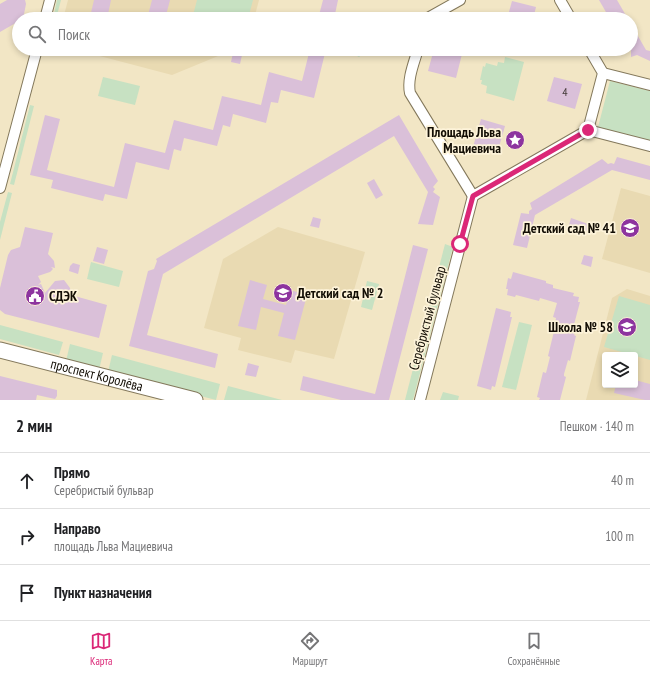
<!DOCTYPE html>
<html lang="ru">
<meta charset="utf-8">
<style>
:root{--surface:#fff;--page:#f6f6f6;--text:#202124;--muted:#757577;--line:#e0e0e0;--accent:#db2777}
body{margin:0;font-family:"PT Sans Narrow",sans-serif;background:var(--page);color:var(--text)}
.controls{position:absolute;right:12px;bottom:12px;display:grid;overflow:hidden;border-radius:4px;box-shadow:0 2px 6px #0003}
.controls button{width:36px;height:36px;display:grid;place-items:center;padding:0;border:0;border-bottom:1px solid var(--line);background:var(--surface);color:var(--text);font:20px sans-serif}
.stop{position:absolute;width:12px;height:12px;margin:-9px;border:3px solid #db2777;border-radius:50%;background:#fff}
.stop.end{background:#db2777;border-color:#fff;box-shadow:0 1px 4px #0008}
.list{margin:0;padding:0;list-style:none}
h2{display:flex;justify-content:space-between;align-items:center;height:52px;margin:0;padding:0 16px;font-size:17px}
h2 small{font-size:13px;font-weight:400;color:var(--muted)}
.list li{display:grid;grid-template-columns:26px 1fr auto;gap:12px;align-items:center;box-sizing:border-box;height:56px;padding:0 16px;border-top:1px solid var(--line)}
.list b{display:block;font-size:15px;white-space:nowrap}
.list p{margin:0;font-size:13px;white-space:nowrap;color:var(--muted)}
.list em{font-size:13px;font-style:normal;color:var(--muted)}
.icon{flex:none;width:22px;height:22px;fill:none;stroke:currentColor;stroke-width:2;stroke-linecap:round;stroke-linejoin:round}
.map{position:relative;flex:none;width:650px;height:400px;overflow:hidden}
.search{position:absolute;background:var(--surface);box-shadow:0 2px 6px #0003;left:12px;right:12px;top:12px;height:44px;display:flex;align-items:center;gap:10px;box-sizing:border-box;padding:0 14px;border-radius:22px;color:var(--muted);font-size:15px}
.sheet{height:220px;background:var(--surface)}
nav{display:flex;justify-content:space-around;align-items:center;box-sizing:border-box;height:56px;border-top:1px solid var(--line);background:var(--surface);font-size:11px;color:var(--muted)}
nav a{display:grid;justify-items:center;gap:2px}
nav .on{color:var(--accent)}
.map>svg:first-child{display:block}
.built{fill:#e9dab2;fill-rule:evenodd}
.green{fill:#c7e1c2}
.building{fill:#dac0d9}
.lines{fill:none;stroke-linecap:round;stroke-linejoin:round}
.street-casing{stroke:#83785b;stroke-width:12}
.secondary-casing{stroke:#83785b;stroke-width:17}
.street{stroke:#fff;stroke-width:10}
.secondary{stroke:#fff;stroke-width:15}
.route{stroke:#db2777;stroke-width:5}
.labels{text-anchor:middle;stroke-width:3.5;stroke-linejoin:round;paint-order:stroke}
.number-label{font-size:12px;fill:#443a39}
.poi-label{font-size:14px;font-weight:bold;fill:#120d04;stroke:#fdf3d9;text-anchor:end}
.street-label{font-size:14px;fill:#120d04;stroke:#fdf3d9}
</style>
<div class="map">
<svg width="650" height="400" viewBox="0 0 650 400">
<rect width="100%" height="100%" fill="#f2e6c5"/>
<!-- built -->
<g class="built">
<polygon points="68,0 259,0 254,19 63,19"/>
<polygon points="73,49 225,49 223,54 172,75"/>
<polygon points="621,188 650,196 650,273 602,259"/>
<polygon points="278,227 365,252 334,359 295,350 291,363 238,350 241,338 204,328 223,259"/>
<path d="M627,289L650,296V400H586L612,298ZM605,355H635V385H605Z"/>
</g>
<!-- green -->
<g class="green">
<polygon points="57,0 61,0 56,19 53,19"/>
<polygon points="197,0 253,0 248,19 192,19"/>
<polygon points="350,49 368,49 359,57 349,52"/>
<polygon points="505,57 524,62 514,101 486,93 487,86 481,84 482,80 480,80 483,66 485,67 486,63 497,66 498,62 504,63"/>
<polygon points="103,77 140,86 135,105 98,96"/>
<polygon points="610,81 650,91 650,141 598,127"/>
<polygon points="30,105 34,106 14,185 10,184"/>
<polygon points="8,192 12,193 0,240 0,222"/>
<polygon points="445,244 453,247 413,400 405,400"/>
<polygon points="91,262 123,271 119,287 87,279"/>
<polygon points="367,281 379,284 372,310 361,307"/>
<polygon points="619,296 650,305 650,360 604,347"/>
<polygon points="519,322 532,325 516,390 502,387"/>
<polygon points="0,325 63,342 59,355 0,339"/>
<polygon points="70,344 103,353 99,370 66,361"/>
<polygon points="112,355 220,384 216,400 108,372"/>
<polygon points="228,386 282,400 224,400"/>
<polygon points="443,392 459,396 458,400 440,400"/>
</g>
<!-- building -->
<g class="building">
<polygon points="7,0 25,0 26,4 23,19 19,19 19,21 0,32 0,4"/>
<polygon points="94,0 111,0 107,19 96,19 90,17"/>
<polygon points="152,0 170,0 165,19 147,19"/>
<polygon points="323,0 338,0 334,19 318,19"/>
<polygon points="599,0 617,0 628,19 610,19"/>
<polygon points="512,1 536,7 533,19 507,19"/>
<polygon points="631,24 646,50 650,51 650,61 637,55 631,57"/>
<polygon points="310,49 326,49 314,98 281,90 278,103 271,102 266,123 233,114 230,127 223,125 217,146 184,138 181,151 174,149 169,170 136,162 127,199 105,194 103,201 51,188 53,180 30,175 45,115 60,119 47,170 114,187 125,143 165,153 174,120 213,130 222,96 261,105 269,72 302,81"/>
<polygon points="434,49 445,49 462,54 456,78 428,71"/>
<polygon points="233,53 242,55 240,64 231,62"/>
<polygon points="554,77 582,84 575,109 547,101"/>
<polygon points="399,115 438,181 433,187 435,189 433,192 440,197 433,225 418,224 428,192 394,136 163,274 147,335 218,354 215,368 129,346 148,271 154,269 157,261 156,259"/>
<polygon points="481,119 505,126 497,154 473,147"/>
<polygon points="617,157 650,166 650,180 612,170 535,215 527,248 513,245 521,213 529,214 529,211 532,209 530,203 602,159 608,164 611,163 614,164"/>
<polygon points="374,179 383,195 376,199 367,183"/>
<polygon points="313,217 321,219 319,228 310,226"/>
<polygon points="571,218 591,225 589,232 569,225"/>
<polygon points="25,227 53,233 48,254 54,261 55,268 51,267 53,269 50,272 38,276 41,282 38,285 41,284 45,293 55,281 64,280 70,288 71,295 107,305 99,338 5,314 0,310 0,288 8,255 11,250 20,247"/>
<polygon points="413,245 428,249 389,400 341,400 300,390 303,376 375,394"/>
<polygon points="97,247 108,250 104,264 93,261"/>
<polygon points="584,255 593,257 591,267 581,264"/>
<polygon points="73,263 80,265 78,274 69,271 70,266"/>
<polygon points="513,272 546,281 546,283 553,285 553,288 574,293 573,296 579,297 578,302 580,302 572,332 575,333 574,335 576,336 570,361 568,360 564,374 564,376 566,377 560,400 539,400 540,398 537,397 543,372 546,373 550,357 548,356 556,323 555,323 556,318 553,317 557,303 540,298 539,301 516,295 515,297 507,295 508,289 506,289 508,278 511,279"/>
<polygon points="250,280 267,285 263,299 286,305 290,290 307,295 295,340 278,336 284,313 261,307 256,330 238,326"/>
<polygon points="496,308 511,312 510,317 512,317 495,387 492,386 491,390 477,386"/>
<polygon points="248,363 259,366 256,377 245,375"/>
<polygon points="0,376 57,390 57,396 55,399 37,395 36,400 0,400"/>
<polygon points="635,380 650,384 650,400 645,400 614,393 616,385 635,385"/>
</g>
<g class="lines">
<!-- street casing -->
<g class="street-casing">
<g id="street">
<polyline points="560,0 571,19"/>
<polyline points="45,19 50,0"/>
<polyline points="426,19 460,0"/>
<path d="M418,49C414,63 407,79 410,93L473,196"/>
<polyline points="603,73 650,85"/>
<polyline points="588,130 650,146"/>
<polyline points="0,188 37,49"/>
<polyline points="473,196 588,130 603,73 589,49"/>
<polyline points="420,400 473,196"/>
</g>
</g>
<!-- secondary casing -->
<g class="secondary-casing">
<g id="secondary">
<path id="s1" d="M0,350L195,400"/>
</g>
</g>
<!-- street -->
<use href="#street" class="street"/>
<!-- secondary -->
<use href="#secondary" class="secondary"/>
</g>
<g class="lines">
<!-- route -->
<polyline class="route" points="460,244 473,196 588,130"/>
</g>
<!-- icons -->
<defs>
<g id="sight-disc" transform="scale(1)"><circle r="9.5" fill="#8d349f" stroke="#fdf3d9"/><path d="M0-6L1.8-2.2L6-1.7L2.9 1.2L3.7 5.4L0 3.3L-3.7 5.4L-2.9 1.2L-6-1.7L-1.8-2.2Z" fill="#fff"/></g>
<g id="school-disc" transform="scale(1)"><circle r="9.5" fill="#8d349f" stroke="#fdf3d9"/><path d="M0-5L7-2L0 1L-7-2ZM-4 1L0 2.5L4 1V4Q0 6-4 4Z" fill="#fff"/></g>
<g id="civic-disc" transform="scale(1)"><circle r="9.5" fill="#8d349f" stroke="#fdf3d9"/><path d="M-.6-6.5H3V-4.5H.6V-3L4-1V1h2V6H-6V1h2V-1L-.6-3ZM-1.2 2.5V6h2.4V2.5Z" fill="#fff"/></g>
</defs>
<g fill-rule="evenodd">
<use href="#sight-disc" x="515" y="140"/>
<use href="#school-disc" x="630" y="228"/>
<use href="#school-disc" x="283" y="293"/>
<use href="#civic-disc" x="35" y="296"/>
<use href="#school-disc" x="627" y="327"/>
</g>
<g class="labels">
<!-- number labels -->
<g class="number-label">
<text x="565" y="96">4</text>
</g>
<!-- poi labels -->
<g class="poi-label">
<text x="501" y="137">Площадь Льва<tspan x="501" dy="16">Мациевича</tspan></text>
<text x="616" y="233">Детский сад № 41</text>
<text x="297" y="298" text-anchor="start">Детский сад № 2</text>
<text x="49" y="301" text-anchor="start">СДЭК</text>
<text x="613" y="332">Школа № 58</text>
</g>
<!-- street labels -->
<g class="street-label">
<text transform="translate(427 318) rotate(-75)" y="5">Серебристый бульвар</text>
<text dy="5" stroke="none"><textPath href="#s1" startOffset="100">проспект Королёва</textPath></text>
</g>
</g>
</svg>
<div class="controls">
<button><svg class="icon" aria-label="layers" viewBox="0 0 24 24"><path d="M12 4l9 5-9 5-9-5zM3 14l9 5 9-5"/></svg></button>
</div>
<div class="stop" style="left:460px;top:244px"></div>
<div class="stop end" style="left:588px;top:130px"></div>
<div class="search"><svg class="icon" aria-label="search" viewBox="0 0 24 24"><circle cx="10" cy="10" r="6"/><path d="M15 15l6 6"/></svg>Поиск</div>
</div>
<section class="sheet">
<h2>2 мин<small>Пешком · 140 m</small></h2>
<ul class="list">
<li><svg class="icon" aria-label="ahead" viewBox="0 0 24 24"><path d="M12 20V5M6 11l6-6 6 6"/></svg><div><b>Прямо</b><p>Серебристый бульвар</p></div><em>40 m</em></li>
<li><svg class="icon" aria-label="right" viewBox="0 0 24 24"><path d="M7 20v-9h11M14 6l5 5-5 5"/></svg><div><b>Направо</b><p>площадь Льва Мациевича</p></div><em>100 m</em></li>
<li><svg class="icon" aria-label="arrive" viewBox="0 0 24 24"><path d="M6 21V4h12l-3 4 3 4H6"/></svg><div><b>Пункт назначения</b></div></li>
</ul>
</section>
<nav>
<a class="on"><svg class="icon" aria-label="map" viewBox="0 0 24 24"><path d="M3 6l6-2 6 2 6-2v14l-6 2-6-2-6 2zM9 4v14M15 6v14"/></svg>Карта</a>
<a><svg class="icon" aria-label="directions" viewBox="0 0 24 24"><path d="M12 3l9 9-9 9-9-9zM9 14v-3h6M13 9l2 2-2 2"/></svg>Маршрут</a>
<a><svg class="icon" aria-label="saved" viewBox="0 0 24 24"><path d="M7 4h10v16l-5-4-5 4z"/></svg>Сохранённые</a>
</nav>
